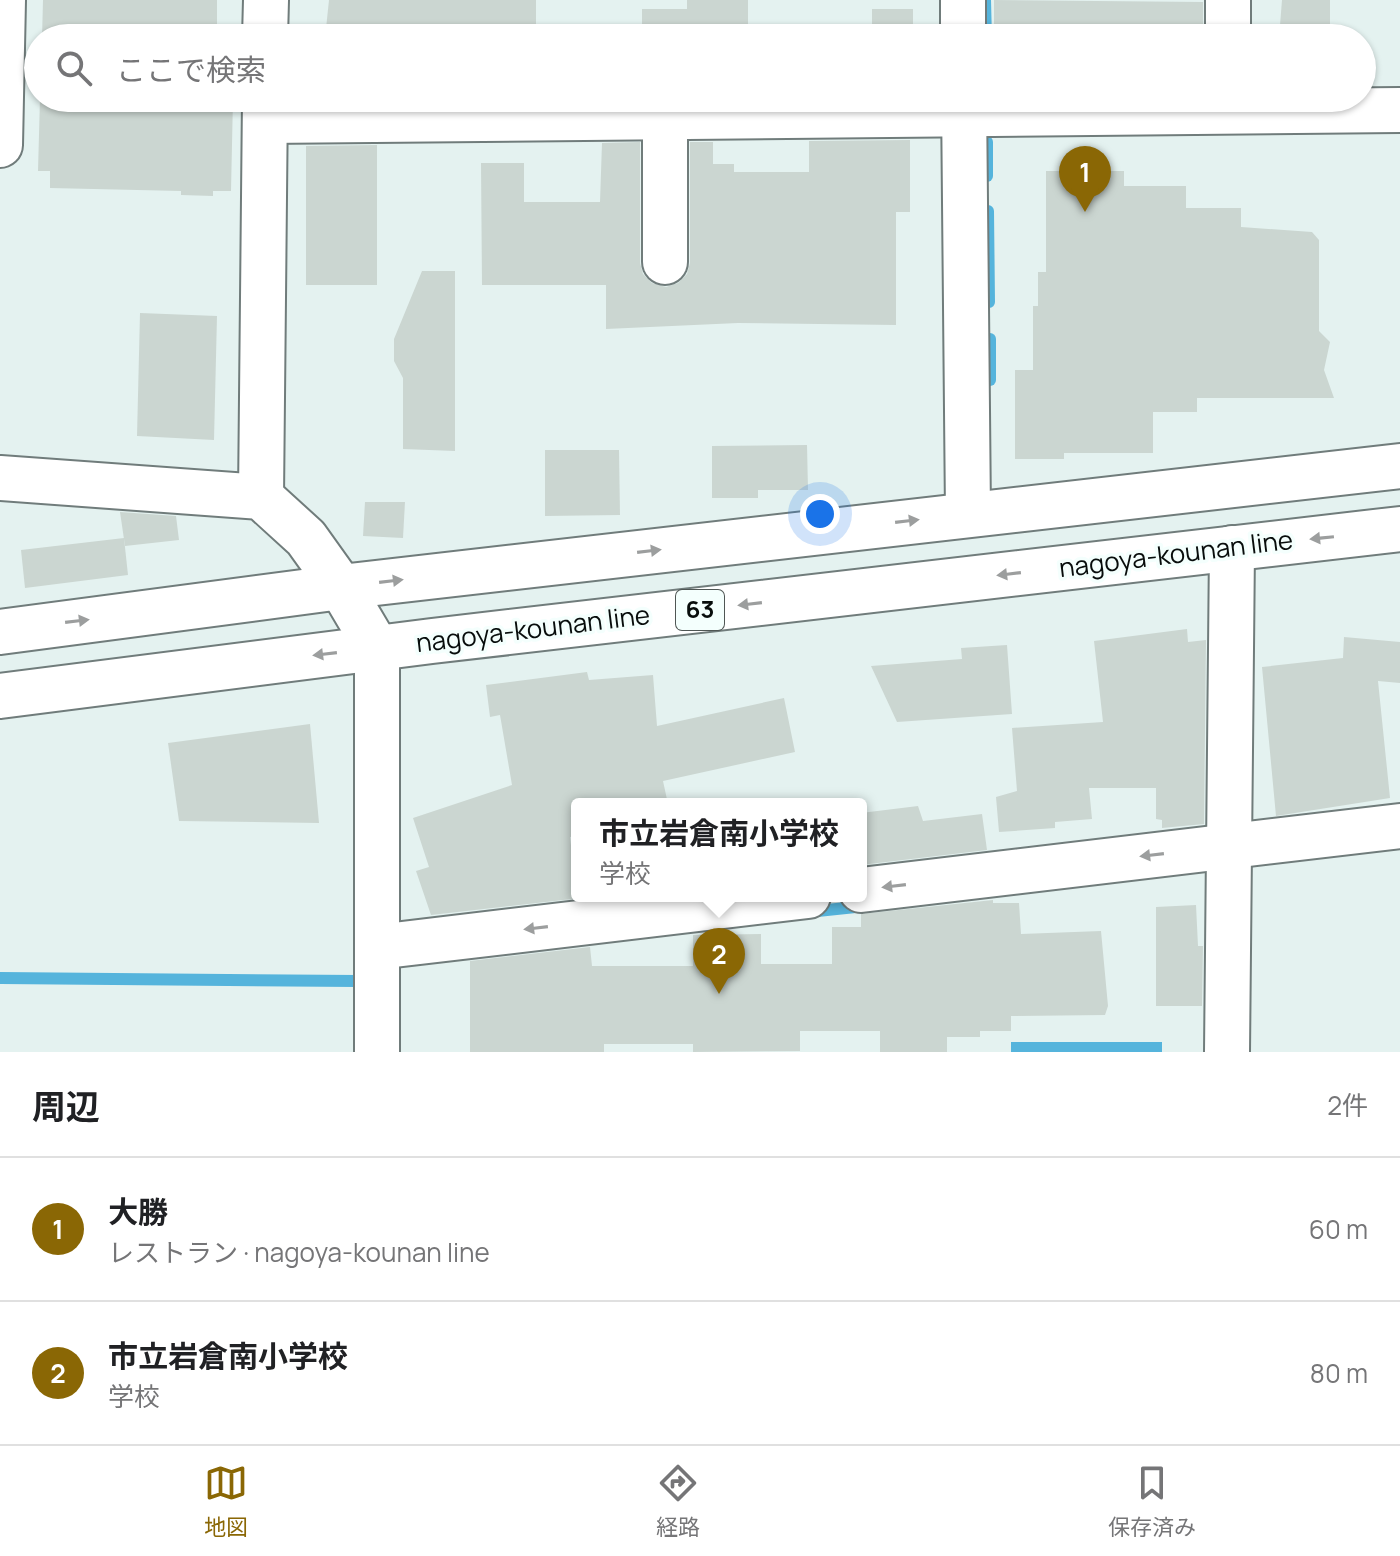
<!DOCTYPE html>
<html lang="ja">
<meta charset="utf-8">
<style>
:root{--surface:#fff;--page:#f6f6f6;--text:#202124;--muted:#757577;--line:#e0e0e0;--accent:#8a6705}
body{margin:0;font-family:Manrope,"Noto Sans JP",sans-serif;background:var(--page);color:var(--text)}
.you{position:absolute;left:820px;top:514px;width:28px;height:28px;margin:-20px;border:6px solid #fff;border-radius:50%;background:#1a73e8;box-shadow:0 0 0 12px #1a73e833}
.badge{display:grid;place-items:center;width:52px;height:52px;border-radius:50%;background:var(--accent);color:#fff;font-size:26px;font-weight:700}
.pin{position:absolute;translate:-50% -66px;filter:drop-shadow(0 2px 4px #0008)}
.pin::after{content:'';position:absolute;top:42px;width:28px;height:24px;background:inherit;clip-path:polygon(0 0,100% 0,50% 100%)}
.popup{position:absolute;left:571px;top:798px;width:296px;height:104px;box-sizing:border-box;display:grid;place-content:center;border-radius:8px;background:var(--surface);filter:drop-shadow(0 2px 6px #0005);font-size:26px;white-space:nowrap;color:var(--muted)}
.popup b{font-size:30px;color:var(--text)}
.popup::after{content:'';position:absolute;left:50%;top:100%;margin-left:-16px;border:16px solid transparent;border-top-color:var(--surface)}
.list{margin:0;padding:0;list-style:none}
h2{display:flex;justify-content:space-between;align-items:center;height:104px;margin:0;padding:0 32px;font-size:34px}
h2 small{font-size:26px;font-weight:400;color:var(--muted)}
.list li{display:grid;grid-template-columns:52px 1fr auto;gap:24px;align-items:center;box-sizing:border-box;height:144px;padding:0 32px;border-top:2px solid var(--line)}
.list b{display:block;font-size:30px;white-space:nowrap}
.list p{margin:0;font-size:26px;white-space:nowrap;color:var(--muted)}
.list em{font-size:26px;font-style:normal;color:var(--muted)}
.icon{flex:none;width:44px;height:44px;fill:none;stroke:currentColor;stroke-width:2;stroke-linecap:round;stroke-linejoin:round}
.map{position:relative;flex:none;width:1400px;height:1052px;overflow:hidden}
.search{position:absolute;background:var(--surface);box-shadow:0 2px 6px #0004;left:24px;right:24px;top:24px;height:88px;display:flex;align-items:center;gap:20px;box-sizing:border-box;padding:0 28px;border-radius:44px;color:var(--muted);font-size:30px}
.sheet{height:392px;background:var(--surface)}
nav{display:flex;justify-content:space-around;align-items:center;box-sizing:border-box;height:112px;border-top:2px solid var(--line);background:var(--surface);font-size:22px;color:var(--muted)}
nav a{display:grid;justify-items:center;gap:4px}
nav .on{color:var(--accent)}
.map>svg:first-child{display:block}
.water{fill:#55b4dc}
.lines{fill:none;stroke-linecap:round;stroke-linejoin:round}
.stream{stroke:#55b4dc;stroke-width:12}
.building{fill:#cbd6d1}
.minor-casing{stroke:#707c7b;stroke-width:48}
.major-casing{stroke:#707c7b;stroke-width:48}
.minor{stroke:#fff;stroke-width:44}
.major{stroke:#fff;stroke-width:44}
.oneway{fill:#9c9e9e}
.labels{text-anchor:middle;stroke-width:7;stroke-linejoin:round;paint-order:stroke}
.shield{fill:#f4fffd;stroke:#4f5654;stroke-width:2}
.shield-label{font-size:24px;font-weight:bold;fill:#080d0c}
.street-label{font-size:26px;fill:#080d0c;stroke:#f4fffd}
</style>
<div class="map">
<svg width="1400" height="1052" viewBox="0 0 1400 1052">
<rect width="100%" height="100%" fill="#e4f2f0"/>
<!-- water -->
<rect class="water" x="1011" y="1042" width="151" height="10"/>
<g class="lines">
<!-- stream -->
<g class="stream">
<polyline points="985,0 986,38"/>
<polyline points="987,142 987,176"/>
<polyline points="988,211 989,302"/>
<polyline points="990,339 990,380"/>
<polyline points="808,912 865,906"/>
<polyline points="0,978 357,981"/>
</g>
</g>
<!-- building -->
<g class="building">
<polygon points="43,0 217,0 217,38 42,38"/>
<polygon points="329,0 536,0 536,38 325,38"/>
<polygon points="687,0 748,0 748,38 642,38 642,9 687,9"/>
<polygon points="994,0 1203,2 1203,38 994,38"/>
<polygon points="1282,0 1330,0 1330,35 1279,38"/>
<rect x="872" y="9" width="41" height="29"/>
<polygon points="40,98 233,98 231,191 213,191 213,196 181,195 181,191 50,188 50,171 38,171"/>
<polygon points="910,140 910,212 896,212 896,325 738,323 606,329 606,285 482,285 481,163 524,163 524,202 600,202 602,143 640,142 640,263 643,274 652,283 666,287 678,283 687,274 690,263 690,142 713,142 713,164 734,164 734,172 809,172 809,141"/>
<polygon points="377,145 377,285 306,285 306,146"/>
<polygon points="1046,171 1124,171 1124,186 1186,186 1186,208 1241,208 1241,227 1312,232 1319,240 1319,331 1330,342 1324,370 1334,398 1197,398 1197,412 1153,412 1153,453 1064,453 1064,459 1015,459 1015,370 1033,370 1033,306 1038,306 1038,272 1046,272"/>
<polygon points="422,271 455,271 455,451 403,449 403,378 394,361 394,339"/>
<polygon points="140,313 217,316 214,440 137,436"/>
<polygon points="807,445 808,490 758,490 758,498 712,498 712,446"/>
<polygon points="545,450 619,450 620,515 545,516"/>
<polygon points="365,502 405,502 403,538 363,536"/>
<polygon points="120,512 176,516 179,540 125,546"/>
<polygon points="124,538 128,575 25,588 21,550"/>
<polygon points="1187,629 1188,642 1206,640 1204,824 1162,828 1162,820 1156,819 1156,788 1089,788 1092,819 1055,822 1055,828 999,832 996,797 1017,791 1012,728 1103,722 1094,641"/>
<polygon points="1344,637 1400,642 1400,683 1378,681 1390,798 1276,816 1262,667 1343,658"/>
<polygon points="1007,645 1012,714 897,722 871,666 962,659 961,648"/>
<polygon points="587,672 589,680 653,675 657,726 784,698 795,752 663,781 668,804 577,804 577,836 570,837 577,896 581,898 431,915 416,871 429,867 413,818 512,785 500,715 490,717 486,685"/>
<polygon points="310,724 319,823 179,821 168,743"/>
<polygon points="918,806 923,821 982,814 987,850 861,865 861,813"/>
<polygon points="993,900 993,903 1019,903 1021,934 1101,931 1108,1006 1105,1015 1011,1016 1011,1031 980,1031 980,1037 947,1037 947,1052 880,1052 880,1031 800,1031 800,1051 693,1052 693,1044 604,1044 604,1052 470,1052 470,961 590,947 592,966 693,966 693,935 761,934 761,964 832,964 832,927 861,927 861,914"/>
<polygon points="1196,905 1198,946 1203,946 1202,1006 1156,1006 1156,907"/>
</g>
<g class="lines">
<!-- minor casing -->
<g class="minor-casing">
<g id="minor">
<polyline points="963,0 963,38"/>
<polyline points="1228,0 1228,38"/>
<polyline points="265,38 266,0"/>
<polyline points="964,98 968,514"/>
<polyline points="665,117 665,262"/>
<polyline points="265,121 1400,110"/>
<polyline points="0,145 3,0"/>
<polyline points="0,478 261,497 306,538 341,587 377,648 377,1052"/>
<polyline points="261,497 265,98"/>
<polyline points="861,890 1400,826"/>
<polyline points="377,947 808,896"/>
<polyline points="1227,1052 1232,548"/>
</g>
</g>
<!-- major casing -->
<g class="major-casing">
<g id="major">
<polyline points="0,632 341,587 1400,466"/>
<polyline points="0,696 432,641 1400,529"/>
</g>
</g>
<!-- minor -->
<use href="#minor" class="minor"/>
<!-- major -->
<use href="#major" class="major"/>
</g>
<!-- one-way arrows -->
<defs><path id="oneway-solid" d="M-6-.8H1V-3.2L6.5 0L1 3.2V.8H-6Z" transform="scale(2)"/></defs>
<g class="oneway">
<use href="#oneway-solid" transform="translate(907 521) rotate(-7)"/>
<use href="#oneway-solid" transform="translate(1322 538) rotate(174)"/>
<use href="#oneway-solid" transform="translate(649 551) rotate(-7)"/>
<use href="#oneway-solid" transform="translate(1009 574) rotate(173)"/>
<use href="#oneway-solid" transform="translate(391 581) rotate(-7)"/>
<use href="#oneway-solid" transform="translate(750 604) rotate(173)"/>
<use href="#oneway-solid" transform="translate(77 621) rotate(-7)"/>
<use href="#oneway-solid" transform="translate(325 654) rotate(173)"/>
<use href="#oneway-solid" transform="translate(1152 855) rotate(173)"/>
<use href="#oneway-solid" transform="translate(894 886) rotate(173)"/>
<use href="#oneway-solid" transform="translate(536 928) rotate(173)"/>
</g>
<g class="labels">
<!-- shield labels -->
<rect class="shield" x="676" y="590" width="48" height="40" rx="6"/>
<g class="shield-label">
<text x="700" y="618">63</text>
</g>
<!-- street labels -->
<g class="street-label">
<text transform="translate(1176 554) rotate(-7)" y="9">nagoya-kounan line</text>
<text transform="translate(533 629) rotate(-7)" y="9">nagoya-kounan line</text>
</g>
</g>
</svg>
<div class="you"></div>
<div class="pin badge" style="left:1085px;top:212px">1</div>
<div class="pin badge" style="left:719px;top:994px">2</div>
<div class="popup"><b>市立岩倉南小学校</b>学校</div>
<div class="search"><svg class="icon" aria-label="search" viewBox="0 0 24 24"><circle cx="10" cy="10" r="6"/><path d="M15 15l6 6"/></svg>ここで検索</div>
</div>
<section class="sheet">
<h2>周辺<small>2件</small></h2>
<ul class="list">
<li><span class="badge">1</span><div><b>大勝</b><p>レストラン · nagoya-kounan line</p></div><em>60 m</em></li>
<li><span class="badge">2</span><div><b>市立岩倉南小学校</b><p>学校</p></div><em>80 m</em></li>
</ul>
</section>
<nav>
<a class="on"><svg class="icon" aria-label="map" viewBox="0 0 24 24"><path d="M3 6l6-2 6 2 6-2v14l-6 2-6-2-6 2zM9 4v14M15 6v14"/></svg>地図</a>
<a><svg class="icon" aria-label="directions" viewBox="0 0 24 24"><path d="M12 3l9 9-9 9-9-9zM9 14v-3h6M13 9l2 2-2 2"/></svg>経路</a>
<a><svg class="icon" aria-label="saved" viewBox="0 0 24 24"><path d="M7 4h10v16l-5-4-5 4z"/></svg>保存済み</a>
</nav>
